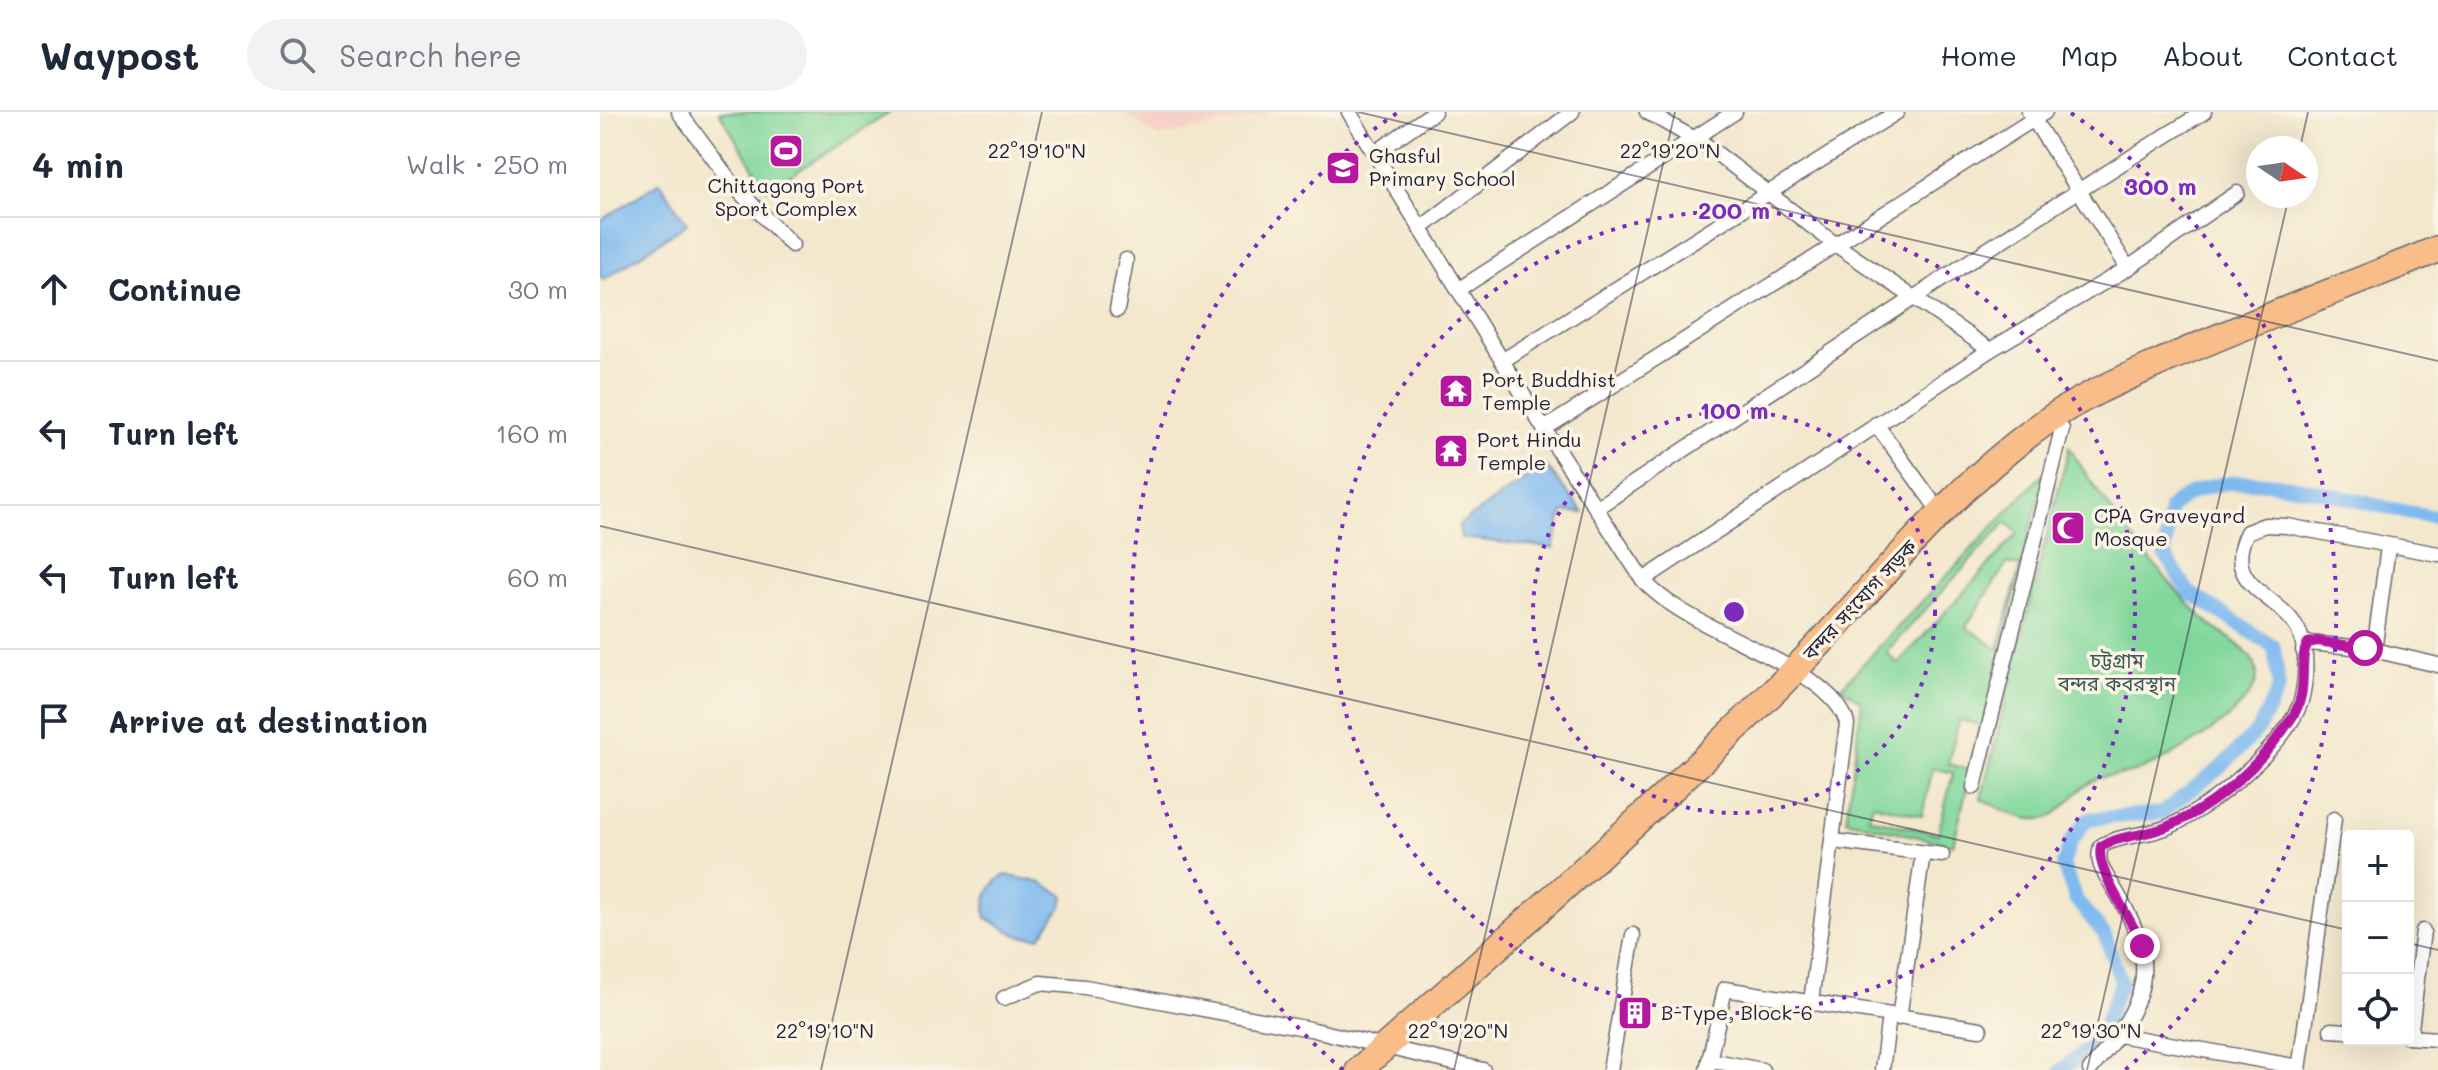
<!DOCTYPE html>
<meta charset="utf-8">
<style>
:root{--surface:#fff;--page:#f2f2f3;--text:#1f2937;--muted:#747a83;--line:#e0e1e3}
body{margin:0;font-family:Mali,"Noto Sans Bengali",sans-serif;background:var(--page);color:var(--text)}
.controls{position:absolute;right:24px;bottom:24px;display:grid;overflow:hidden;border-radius:8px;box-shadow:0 8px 32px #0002}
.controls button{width:72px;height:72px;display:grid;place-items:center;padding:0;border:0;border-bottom:2px solid var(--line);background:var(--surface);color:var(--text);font:40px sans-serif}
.compass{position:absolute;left:1646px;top:24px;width:72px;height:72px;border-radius:50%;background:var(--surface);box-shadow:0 8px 32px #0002;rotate:103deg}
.stop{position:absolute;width:24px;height:24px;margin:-18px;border:6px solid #b5179e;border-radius:50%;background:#fff}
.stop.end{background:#b5179e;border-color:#fff;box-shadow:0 2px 8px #0008}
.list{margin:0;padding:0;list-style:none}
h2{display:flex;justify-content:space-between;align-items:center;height:104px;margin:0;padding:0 32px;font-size:34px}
h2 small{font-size:26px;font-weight:400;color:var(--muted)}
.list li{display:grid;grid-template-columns:52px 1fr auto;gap:24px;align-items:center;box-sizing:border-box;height:144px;padding:0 32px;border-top:2px solid var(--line)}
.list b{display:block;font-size:30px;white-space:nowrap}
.list em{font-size:26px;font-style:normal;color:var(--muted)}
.icon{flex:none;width:44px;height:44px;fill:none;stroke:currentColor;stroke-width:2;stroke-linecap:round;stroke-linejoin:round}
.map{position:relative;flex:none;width:1838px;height:958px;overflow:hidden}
header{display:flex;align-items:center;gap:48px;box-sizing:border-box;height:112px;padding:0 40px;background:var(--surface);border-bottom:2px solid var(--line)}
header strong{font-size:38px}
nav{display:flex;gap:44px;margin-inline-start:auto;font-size:28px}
.search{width:560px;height:72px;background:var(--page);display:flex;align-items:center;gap:20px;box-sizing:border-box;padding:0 28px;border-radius:44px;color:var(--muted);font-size:30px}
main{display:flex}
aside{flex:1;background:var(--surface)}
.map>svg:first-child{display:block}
.built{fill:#f7d1c8}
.green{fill:#81d79b;stroke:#527c6b;stroke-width:2;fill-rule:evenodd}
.water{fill:#7eb9f0;stroke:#506e96;stroke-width:2}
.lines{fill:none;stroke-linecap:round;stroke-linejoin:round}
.canal{stroke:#7eb9f0;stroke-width:14}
.street-casing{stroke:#6b676e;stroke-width:17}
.highway-casing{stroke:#6b676e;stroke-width:29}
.street{stroke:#fff;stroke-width:14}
.highway{stroke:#f8bd89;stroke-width:26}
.route{stroke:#b5179e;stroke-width:10}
.ticks{fill:none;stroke:#22223b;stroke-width:2;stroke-opacity:0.45}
.ring{fill:none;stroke:#7b2cbf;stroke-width:4;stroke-dasharray:4 8}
.labels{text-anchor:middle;stroke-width:7;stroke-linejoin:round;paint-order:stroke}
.poi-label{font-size:20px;fill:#22223b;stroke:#fcf5e5;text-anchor:start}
.street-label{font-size:20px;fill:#22223b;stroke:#fcf5e5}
.park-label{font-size:20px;fill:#3e5858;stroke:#fcf5e5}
.ticks-label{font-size:20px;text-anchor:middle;fill:#22223b;stroke:#fcf5e5;stroke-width:7;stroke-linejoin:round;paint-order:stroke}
.centre{fill:#7b2cbf;stroke:#fcf5e5;stroke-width:4}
.ring-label{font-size:24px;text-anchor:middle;font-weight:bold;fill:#7b2cbf;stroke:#fcf5e5;stroke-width:7;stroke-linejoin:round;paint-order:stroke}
</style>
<header>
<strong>Waypost</strong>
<div class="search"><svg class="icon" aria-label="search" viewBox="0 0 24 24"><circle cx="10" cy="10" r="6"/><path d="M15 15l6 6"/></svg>Search here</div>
<nav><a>Home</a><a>Map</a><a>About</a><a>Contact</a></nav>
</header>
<main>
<aside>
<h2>4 min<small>Walk · 250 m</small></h2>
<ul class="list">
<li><svg class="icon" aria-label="ahead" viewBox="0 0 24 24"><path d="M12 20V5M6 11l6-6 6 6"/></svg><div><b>Continue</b></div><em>30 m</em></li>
<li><svg class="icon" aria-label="left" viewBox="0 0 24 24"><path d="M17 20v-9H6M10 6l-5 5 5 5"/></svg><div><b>Turn left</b></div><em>160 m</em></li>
<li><svg class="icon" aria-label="left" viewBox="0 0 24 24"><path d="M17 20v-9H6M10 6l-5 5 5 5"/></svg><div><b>Turn left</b></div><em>60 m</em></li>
<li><svg class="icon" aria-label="arrive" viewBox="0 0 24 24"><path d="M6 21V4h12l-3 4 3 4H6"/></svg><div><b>Arrive at destination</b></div></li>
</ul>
</aside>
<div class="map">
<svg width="1838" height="958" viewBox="0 0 1838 958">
<rect width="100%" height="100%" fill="#fcf5e5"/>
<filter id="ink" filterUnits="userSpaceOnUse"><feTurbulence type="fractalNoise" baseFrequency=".0125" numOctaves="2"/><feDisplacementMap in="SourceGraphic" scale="16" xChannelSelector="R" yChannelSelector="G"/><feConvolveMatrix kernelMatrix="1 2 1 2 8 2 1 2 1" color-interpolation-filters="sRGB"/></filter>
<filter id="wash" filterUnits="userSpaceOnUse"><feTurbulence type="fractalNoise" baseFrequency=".006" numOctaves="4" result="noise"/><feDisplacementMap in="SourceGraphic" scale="32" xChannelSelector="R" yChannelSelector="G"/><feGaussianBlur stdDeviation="1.8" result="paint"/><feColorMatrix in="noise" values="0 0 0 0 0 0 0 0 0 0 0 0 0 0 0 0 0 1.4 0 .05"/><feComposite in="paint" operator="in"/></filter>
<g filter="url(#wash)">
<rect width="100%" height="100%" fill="#f3e7cc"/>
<!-- built -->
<polygon class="built" points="523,0 677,0 558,25"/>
<!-- green -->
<g class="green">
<polygon points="119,0 291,0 167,78"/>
<path d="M1469,335C1500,387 1560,464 1604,507C1618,521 1657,538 1657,563C1656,600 1560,655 1526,662C1517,664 1505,663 1497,667C1479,674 1470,692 1455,702C1433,717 1402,697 1381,687Z"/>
<path d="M1445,360L1353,733L1246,708L1262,590L1241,575ZM1406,410L1418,421L1298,552L1286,540ZM1407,451L1420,455L1398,537L1366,515ZM1359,608L1380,613L1369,657L1348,652ZM1333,656L1353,661L1338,722L1269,706L1273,692L1322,704Z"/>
</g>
<!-- water -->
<g class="water">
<polygon points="60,70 87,112 3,168 0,163 0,109"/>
<polygon points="945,353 984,401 963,400 953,436 861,426 859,413"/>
<path d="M406,763L442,771L464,784L462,794L440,825L419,824L386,806C383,789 389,770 406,763Z"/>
</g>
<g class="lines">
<!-- canal -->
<path class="canal" d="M1461,958L1498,929L1521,870L1505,823L1476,788L1463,753L1471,729L1488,707L1561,701L1619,657L1658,618L1679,576L1674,535L1589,480L1565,443L1570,396C1635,335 1762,400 1838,404"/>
</g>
</g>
<g filter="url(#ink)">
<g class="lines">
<!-- street casing -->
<g class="street-casing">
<g id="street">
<polyline points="79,0 134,74 192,133"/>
<path d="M749,0L941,312L1043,468C1088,521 1234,554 1247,612L1211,890"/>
<polyline points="1047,0 1107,34 1235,132 1390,238"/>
<polyline points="1429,0 1528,156"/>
<polyline points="775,41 834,0"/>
<polyline points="820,117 972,0"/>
<polyline points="858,178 1135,0"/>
<polyline points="517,198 526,148"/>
<polyline points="902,249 1297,0"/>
<polyline points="1276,312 1342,403"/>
<polyline points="944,317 1445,0"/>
<path d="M996,396C1198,263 1398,127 1604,0"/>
<polyline points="1043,468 1390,238 1528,156 1637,81"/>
<polyline points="1703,538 1708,531 1765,536 1838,553"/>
<polyline points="1774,539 1788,435"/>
<polyline points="1374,675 1462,317"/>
<polyline points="1234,729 1342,743"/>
<polyline points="404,886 440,871 485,875 710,917 883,958"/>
<polyline points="1299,906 1323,741"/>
<polyline points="1731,918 1748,919"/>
<polyline points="1519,923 1699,955"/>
<polyline points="1808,925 1838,927"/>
<polyline points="1810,925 1823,819"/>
<polyline points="1109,948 1162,958"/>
<polyline points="1010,958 1033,823"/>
<polyline points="1107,958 1125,877 1380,917"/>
<polyline points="1282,958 1289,904"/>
<path d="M1490,958C1549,887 1563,856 1512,773C1503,759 1496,750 1501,734C1519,723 1545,724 1565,716C1608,699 1687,633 1701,589C1706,569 1708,542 1700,522C1684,482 1619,477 1647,420L1665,413L1687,414L1838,442"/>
<polyline points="1699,958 1734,707"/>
</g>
</g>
<!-- highway casing -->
<g class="highway-casing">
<path id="highway" d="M759,958C898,834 1039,712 1172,581C1263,492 1341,383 1447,309C1482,284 1523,267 1563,249C1653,209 1746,175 1838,137"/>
</g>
<!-- street -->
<use href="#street" class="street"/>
<!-- highway -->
<use href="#highway" class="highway"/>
</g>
</g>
<g class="lines" filter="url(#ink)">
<!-- route -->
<path class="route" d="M1542,834C1533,807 1494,758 1501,734C1520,723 1545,724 1566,715C1617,694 1661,652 1691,607C1711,579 1697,548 1708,531L1717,529L1765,536"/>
</g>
<!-- ticks -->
<path class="ticks" d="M758,0L1838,249M1700,36L1708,0M0,414L1748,818M1808,831L1838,838M221,958L442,0M854,958L1075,0M1487,958L1689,84"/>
<!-- distance rings -->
<g class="ring">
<circle cx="1134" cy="500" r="201"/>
<circle cx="1134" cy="500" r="401"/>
<path d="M743 958A602 602 0 0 1 797 1M1471 1A602 602 0 0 1 1525 958"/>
</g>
<!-- icons -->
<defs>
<g id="stadium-square" transform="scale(1.8)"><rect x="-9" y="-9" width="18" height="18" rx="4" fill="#b5179e" stroke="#fcf5e5"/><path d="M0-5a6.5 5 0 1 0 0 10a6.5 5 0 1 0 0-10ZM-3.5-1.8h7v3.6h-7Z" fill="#fff"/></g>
<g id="school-square" transform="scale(1.8)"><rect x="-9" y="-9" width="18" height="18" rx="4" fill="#b5179e" stroke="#fcf5e5"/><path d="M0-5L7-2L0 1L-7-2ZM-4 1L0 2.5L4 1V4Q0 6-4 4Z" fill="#fff"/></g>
<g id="temple-square" transform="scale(1.8)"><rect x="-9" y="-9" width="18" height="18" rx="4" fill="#b5179e" stroke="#fcf5e5"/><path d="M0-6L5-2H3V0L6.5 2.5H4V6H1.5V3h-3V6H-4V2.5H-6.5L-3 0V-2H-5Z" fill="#fff"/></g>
<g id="mosque-square" transform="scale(1.8)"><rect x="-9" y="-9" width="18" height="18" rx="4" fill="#b5179e" stroke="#fcf5e5"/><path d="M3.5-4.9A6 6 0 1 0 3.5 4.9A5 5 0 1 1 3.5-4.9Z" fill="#fff"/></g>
<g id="building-square" transform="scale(1.8)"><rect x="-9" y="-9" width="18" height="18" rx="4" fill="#b5179e" stroke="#fcf5e5"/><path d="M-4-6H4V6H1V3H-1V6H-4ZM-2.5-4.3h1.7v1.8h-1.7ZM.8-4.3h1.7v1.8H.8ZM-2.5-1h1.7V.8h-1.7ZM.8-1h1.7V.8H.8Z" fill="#fff"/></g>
</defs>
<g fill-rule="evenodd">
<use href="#stadium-square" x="186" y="39"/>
<use href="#school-square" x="743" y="56"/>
<use href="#temple-square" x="856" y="279"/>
<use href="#temple-square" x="851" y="339"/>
<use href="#mosque-square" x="1468" y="416"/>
<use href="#building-square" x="1035" y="901"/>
</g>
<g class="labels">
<!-- poi labels -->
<g class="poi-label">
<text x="769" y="51">Ghasful<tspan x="769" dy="23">Primary School</tspan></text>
<text x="186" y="81" text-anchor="middle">Chittagong Port<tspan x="186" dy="23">Sport Complex</tspan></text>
<text x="882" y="275">Port Buddhist<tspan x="882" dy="23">Temple</tspan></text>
<text x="877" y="335">Port Hindu<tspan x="877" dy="23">Temple</tspan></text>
<text x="1494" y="411">CPA Graveyard<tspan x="1494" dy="23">Mosque</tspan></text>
<text x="1061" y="908">B-Type, Block-6</text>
</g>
<!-- street labels -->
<g class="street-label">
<text transform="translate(1260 488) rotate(-47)" y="7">বন্দর সংযোগ সড়ক</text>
</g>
<!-- park labels -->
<g class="park-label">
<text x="1517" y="556">চট্টগ্রাম<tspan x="1517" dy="23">বন্দর কবরস্থান</tspan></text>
</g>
</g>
<g class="ticks-label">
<text x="437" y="46">22°19'10"N</text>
<text x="1070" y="46">22°19'20"N</text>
<text x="225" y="926">22°19'10"N</text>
<text x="858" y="926">22°19'20"N</text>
<text x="1491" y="926">22°19'30"N</text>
</g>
<circle cx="1134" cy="500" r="12" class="centre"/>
<g class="ring-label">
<text x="1560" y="83">300 m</text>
<text x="1134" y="107">200 m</text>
<text x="1134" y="307">100 m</text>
</g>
</svg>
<div class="controls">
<button>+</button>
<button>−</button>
<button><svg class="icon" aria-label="locate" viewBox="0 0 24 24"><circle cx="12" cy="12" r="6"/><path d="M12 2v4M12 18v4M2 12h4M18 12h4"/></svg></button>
</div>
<svg class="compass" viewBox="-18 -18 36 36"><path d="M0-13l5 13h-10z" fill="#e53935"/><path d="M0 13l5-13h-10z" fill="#747a83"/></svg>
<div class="stop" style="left:1765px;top:536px"></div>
<div class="stop end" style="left:1542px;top:834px"></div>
</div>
</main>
